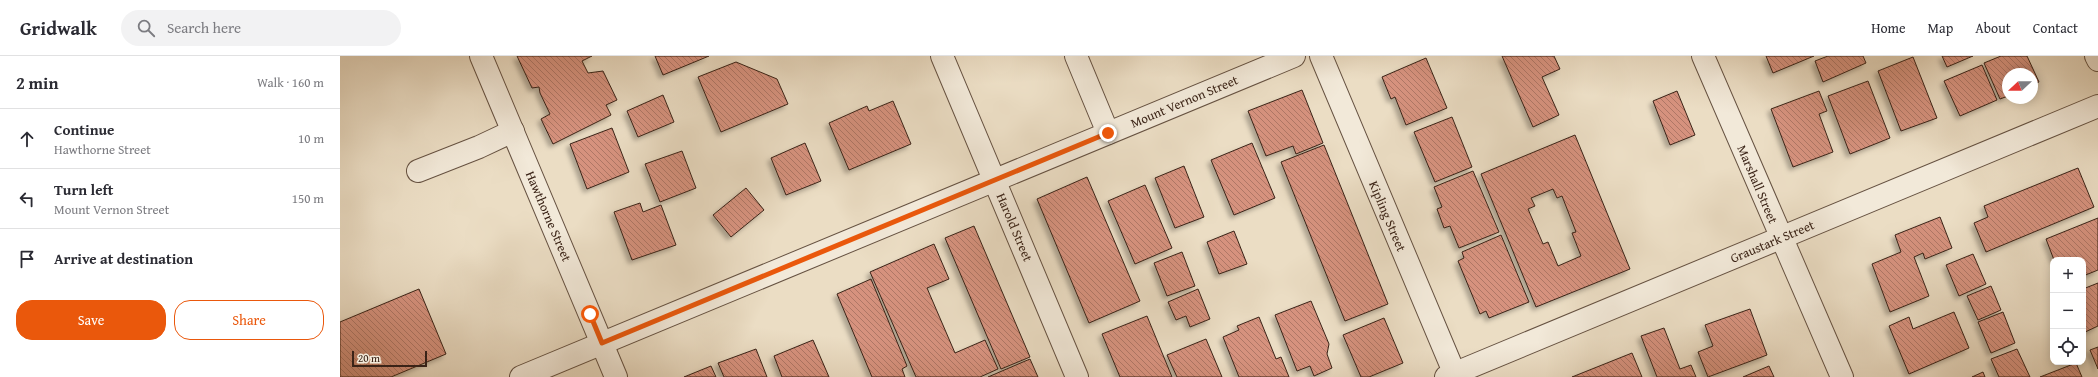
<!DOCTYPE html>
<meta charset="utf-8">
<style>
:root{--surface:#fff;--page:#f2f2f3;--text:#2b2b33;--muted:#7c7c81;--line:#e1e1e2;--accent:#ea580c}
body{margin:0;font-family:"Gentium Book Plus",serif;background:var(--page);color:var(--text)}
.controls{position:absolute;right:12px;bottom:12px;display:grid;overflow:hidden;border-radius:8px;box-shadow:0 2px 10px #0003}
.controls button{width:36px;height:36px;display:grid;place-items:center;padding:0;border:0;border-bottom:1px solid var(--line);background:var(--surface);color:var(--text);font:20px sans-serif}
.compass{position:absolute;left:1662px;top:12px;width:36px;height:36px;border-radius:50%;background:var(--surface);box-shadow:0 2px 10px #0003;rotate:248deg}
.scale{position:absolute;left:12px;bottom:10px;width:75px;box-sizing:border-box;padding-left:4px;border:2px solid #3a2317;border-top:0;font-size:11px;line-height:14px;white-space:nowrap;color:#3a2317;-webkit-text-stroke:3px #f2e9d9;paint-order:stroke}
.stop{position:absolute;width:12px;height:12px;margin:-9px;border:3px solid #ea580c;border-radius:50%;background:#fff}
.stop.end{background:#ea580c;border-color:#fff;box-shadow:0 1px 4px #0008}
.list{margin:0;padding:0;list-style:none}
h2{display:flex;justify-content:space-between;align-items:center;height:52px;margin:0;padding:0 16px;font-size:17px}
h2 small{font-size:13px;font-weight:400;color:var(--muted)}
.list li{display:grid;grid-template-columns:26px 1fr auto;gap:12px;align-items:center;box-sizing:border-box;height:60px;padding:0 16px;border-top:1px solid var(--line)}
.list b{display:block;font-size:15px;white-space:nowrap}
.list p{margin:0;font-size:13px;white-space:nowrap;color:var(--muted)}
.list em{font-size:13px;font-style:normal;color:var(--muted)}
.actions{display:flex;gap:8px;padding:12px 16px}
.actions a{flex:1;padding:9px 0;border:1px solid var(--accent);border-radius:16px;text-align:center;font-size:14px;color:var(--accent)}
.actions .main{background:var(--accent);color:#fff}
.icon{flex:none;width:22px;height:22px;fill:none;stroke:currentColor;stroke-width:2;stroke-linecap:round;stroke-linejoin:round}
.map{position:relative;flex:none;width:1758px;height:321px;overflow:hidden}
header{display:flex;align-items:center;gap:24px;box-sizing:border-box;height:56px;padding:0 20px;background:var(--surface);border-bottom:1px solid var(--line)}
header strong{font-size:19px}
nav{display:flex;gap:22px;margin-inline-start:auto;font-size:14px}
.search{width:280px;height:36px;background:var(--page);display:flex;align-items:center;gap:10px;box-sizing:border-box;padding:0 14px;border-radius:22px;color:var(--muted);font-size:15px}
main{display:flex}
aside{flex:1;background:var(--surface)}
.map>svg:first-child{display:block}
.building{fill:url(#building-back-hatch);stroke:#3a2317;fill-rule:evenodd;filter:url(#shadow)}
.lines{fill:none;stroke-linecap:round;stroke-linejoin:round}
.minor-casing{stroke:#665242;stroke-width:24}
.minor{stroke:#f2e9d9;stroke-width:22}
.route{stroke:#ea580c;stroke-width:5}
.labels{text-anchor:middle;stroke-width:3;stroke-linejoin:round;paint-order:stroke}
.street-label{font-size:13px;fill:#3a2317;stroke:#f2e9d9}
</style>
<header>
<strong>Gridwalk</strong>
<div class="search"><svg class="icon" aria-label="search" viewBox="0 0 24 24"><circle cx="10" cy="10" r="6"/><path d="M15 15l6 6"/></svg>Search here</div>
<nav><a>Home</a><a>Map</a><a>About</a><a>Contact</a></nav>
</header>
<main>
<aside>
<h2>2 min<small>Walk · 160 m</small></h2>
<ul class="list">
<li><svg class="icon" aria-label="ahead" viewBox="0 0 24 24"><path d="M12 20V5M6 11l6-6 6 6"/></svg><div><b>Continue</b><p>Hawthorne Street</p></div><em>10 m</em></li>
<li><svg class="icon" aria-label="left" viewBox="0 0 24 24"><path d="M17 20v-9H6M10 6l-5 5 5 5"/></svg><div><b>Turn left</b><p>Mount Vernon Street</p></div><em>150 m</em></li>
<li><svg class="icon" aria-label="arrive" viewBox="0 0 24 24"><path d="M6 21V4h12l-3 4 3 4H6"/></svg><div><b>Arrive at destination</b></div></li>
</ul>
<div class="actions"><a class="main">Save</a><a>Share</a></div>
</aside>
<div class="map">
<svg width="1758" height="321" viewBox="0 0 1758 321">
<defs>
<pattern id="building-back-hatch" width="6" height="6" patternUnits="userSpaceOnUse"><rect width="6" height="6" fill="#d6927e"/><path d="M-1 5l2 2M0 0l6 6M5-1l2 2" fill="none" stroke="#af7766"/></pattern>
<filter id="shadow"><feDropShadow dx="-3.5" dy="3.5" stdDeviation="2" flood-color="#0004"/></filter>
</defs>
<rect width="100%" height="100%" fill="#ebddc4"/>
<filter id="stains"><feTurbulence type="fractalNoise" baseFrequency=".005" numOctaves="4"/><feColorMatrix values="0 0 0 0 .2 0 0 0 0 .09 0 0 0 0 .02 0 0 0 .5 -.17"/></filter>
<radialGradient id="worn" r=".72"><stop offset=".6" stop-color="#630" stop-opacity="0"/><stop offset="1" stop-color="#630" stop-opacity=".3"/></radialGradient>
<!-- building -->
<g class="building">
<polygon points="177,0 252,0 242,5 248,17 263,15 277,44 266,49 271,59 213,88 201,63 210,58 200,37 199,31 192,32"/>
<polygon points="315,0 369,0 323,19"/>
<polygon points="1162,0 1214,0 1220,13 1202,21 1219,59 1193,71"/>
<polygon points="1426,0 1474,0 1433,17"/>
<polygon points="1488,0 1523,0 1526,7 1483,26 1475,5"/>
<polygon points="1602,0 1633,0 1607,11"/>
<polygon points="1661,0 1687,0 1699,26 1692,29 1692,18 1668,18 1668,40 1660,43 1644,7"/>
<polygon points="1573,1 1597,62 1561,75 1538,15"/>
<polygon points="1086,2 1107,52 1066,69 1055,41 1051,43 1042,21"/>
<polygon points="396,6 437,23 448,48 381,76 358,21"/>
<polygon points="1642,9 1657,44 1620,60 1604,25"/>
<polygon points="1528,25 1550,82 1510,98 1488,40"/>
<polygon points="962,34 983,87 956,98 953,90 926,100 908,55"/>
<polygon points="1337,35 1355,79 1330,89 1313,45"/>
<polygon points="1479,35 1487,55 1479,58 1493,96 1453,111 1431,53"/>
<polygon points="323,39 334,66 298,81 287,55"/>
<polygon points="553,45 571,88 509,114 489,67 527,50 529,55"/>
<polygon points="1112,61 1132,111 1095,126 1074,76"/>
<polygon points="272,72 289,116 247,133 230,88"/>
<path d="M1235,79L1290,213L1196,251L1141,118ZM1213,133L1217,142L1222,140L1236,176L1232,177L1241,200L1218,210L1208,186L1203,188L1188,153L1195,150L1191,142Z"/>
<polygon points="465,87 481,125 446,139 431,102"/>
<polygon points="912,87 935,142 894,159 871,104"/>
<polygon points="984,89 1048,248 1005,265 941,106"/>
<polygon points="342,95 356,132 320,146 305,108"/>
<polygon points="844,110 864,161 835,172 815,122"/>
<polygon points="1738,112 1754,151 1646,196 1634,167 1648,161 1644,150"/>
<polygon points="1133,115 1159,176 1119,192 1110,170 1104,172 1097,153 1102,151 1094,131"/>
<polygon points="747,121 800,245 749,267 697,143"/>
<polygon points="805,129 832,192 795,208 768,145"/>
<polygon points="406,132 424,154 391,181 373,159"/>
<polygon points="300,147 303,156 321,149 336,189 292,204 274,156"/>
<polygon points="1600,161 1612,192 1585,203 1583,197 1574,201 1589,240 1550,256 1532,208 1561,196 1555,179"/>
<polygon points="1758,162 1758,214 1743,220 1743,204 1714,204 1706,183"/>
<polygon points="634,170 690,301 661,313 605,182"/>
<polygon points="894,175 907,208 879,218 867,186"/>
<polygon points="1161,179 1189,246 1149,262 1146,255 1140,258 1118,205 1124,202 1122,196"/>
<polygon points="594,188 609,223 587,232 615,297 645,284 658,313 640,321 576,321 530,216"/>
<polygon points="842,196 855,230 827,240 814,207"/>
<polygon points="1633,198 1646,228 1619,240 1606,209"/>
<polygon points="531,223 567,310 562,313 565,321 532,321 497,238"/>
<polygon points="1758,227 1758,270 1743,277 1743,233"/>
<polygon points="1651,230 1661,254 1638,264 1627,240"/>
<polygon points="79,233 106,298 51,321 0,321 0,266"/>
<polygon points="858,233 870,263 850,271 846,260 836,264 828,246"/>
<polygon points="971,245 989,288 987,298 992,312 974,320 970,310 957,315 935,259"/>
<polygon points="1410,253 1427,299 1368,321 1358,296 1373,290 1365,269"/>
<polygon points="1614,256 1629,292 1569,318 1549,270 1569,261 1573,273"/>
<polygon points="1663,256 1675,287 1651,297 1638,266"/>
<polygon points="807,260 832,321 780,321 762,278"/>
<polygon points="919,261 936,303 941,301 949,321 899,321 883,281 899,274 897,270"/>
<polygon points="1044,262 1063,307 1029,321 1021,321 1003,279"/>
<polygon points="1324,272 1340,313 1351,309 1356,321 1317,321 1301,280"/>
<polygon points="866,283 882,321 837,321 827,299"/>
<polygon points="473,284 489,321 442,321 434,300"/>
<polygon points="1758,291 1758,313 1750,294"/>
<polygon points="416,293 427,321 384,321 378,307"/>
<polygon points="1677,293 1690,321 1659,321 1651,303"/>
<polygon points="1292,297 1302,321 1232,321"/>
<polygon points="690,303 698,321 648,321"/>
<polygon points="1736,307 1742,321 1700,321"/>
<polygon points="371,310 376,321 344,321"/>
<polygon points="1429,310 1434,321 1403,321"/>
<polygon points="1643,316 1645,321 1632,321"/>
</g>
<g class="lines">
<!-- minor casing -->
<g class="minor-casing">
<g id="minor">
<polyline points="141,0 276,321"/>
<polyline points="602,0 737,321"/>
<polyline points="736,0 768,77"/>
<polyline points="981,0 1116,321"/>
<polyline points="1363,0 1502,321"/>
<polyline points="1756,0 1758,4"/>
<polyline points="78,115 139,91 173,75"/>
<polyline points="181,321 954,0"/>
<polyline points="1106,321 1758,50"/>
</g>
</g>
<!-- minor -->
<use href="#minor" class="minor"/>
</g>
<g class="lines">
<!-- route -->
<polyline class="route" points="250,258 262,287 768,77"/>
</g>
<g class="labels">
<!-- street labels -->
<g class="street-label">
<text transform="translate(844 45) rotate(-23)" y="5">Mount Vernon Street</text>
<text transform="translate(1418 128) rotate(67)" y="5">Marshall Street</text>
<text transform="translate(209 160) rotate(67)" y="5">Hawthorne Street</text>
<text transform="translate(1048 160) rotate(67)" y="5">Kipling Street</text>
<text transform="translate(675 171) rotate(67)" y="5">Harold Street</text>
<text transform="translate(1432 185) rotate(-23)" y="5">Graustark Street</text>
</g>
</g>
<rect width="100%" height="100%" filter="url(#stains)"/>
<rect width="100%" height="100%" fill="url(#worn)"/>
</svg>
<div class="controls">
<button>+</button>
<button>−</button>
<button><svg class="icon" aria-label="locate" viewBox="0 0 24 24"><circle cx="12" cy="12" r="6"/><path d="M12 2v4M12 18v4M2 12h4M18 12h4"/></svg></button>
</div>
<svg class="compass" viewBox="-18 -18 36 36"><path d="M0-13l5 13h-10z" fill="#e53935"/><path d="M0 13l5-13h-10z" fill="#7c7c81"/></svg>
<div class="scale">20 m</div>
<div class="stop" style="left:250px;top:258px"></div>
<div class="stop end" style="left:768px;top:77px"></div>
</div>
</main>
